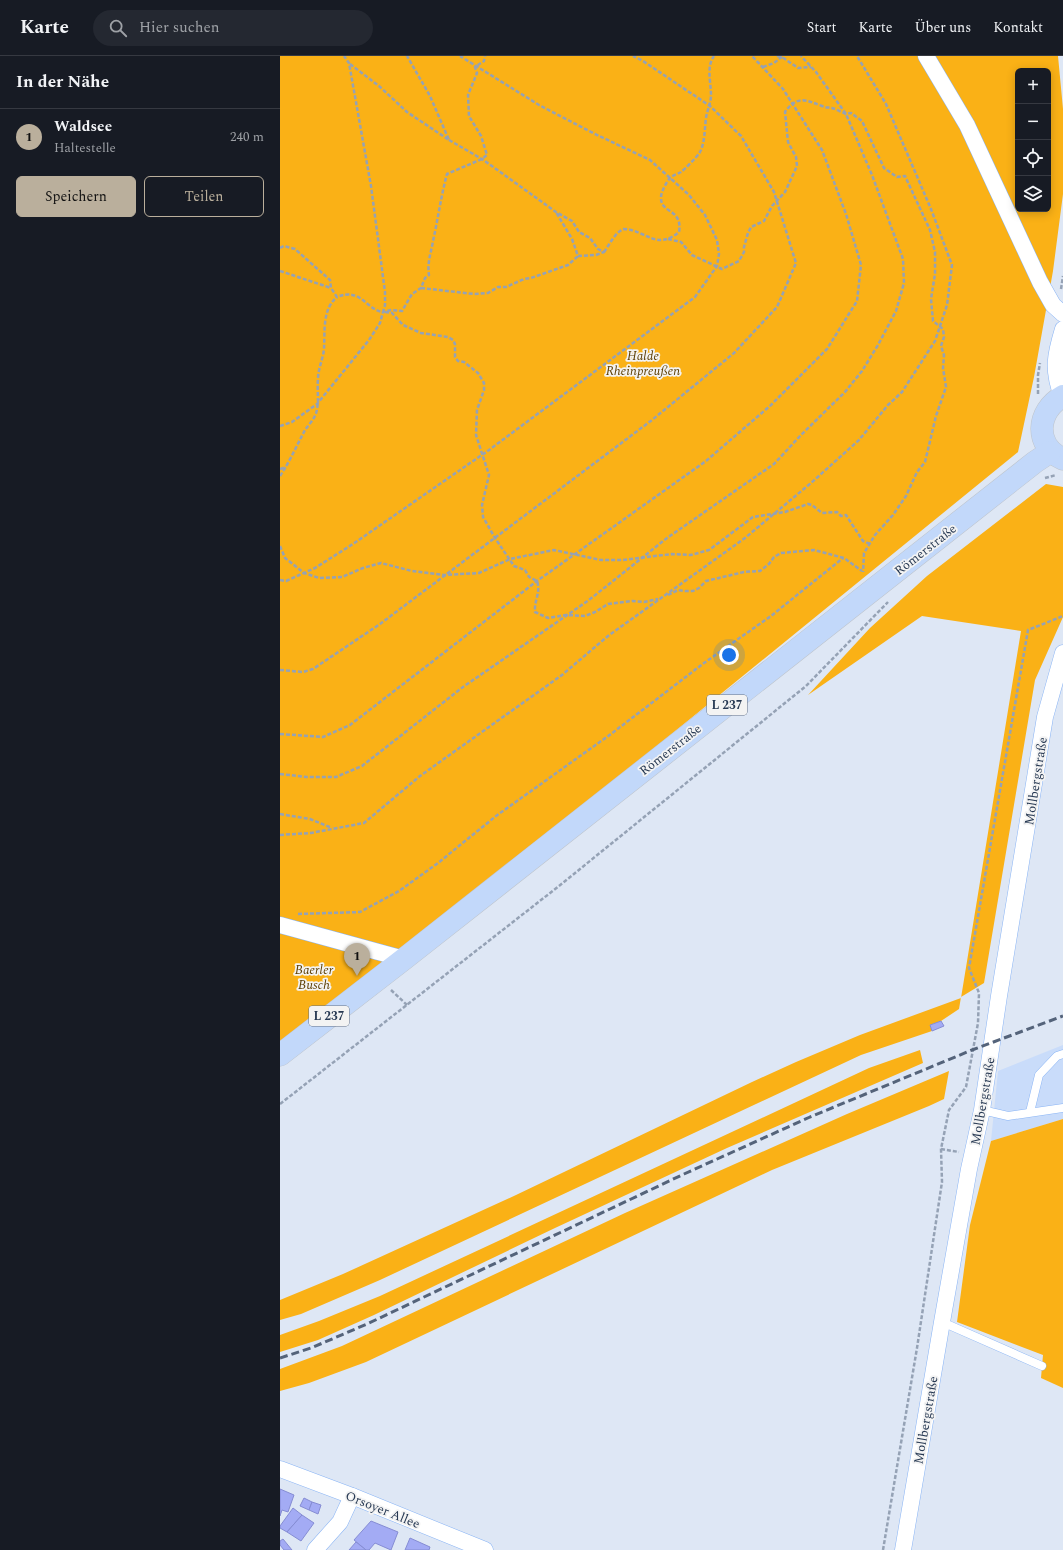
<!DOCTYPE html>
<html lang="de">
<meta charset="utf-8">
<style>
:root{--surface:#171b24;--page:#242831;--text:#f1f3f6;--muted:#9ea1a6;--line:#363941;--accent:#baaf9c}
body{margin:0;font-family:Spectral,serif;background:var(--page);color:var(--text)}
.controls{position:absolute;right:12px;top:12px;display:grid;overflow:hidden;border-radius:6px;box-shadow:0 2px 10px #0003}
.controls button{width:36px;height:36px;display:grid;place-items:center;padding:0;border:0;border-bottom:1px solid var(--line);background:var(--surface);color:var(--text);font:20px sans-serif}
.you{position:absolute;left:449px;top:599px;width:14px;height:14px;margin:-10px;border:3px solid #fff;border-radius:50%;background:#1a73e8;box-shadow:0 0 0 6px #1a73e833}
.badge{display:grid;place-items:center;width:26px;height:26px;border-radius:50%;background:var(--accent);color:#111;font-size:13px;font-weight:700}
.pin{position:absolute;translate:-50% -33px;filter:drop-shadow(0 1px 2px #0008)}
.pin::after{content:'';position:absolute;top:21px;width:14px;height:12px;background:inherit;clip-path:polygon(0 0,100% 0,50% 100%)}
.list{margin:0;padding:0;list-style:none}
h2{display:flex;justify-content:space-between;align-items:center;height:52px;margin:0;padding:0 16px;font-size:17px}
h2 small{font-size:13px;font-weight:400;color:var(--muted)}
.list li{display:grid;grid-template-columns:26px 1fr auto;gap:12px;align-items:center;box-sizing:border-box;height:56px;padding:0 16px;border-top:1px solid var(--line)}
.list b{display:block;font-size:15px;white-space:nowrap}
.list p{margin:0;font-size:13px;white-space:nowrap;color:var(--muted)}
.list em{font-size:13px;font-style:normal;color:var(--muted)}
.actions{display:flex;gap:8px;padding:12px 16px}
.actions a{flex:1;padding:9px 0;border:1px solid var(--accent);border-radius:6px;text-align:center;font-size:14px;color:var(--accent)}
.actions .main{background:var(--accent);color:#111}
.icon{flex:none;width:22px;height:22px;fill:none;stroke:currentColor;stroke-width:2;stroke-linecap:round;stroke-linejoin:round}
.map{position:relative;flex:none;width:783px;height:1494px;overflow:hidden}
header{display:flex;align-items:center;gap:24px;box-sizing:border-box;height:56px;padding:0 20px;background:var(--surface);border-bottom:1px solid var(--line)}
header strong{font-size:19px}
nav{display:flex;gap:22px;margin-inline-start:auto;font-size:14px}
.search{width:280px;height:36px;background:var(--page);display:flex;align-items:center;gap:10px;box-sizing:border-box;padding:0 14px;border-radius:22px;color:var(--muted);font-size:15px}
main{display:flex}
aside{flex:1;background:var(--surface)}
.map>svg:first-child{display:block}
.built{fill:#c9dcfa}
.green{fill:#fab116;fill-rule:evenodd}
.building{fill:#a3abf4;stroke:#858cd3}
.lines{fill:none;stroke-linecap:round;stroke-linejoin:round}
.service-casing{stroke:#89b4f5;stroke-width:9}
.minor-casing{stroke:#89b4f5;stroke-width:17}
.primary-casing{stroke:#bec4cb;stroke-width:23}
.path{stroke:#95a2b5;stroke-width:2.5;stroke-dasharray:4 2;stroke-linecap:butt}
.service{stroke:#fff;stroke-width:8}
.minor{stroke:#fff;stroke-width:16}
.primary{stroke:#c2d8fa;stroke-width:22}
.rail{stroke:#54637a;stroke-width:3;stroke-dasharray:8 4;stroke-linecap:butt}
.labels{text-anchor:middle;stroke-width:3.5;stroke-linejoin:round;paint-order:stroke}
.shield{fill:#f3f3f3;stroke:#647183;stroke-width:1}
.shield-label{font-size:12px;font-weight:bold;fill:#273953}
.park-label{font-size:13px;font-style:italic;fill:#5f4106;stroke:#f3f3f3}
.street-label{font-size:13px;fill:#273953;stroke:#f3f3f3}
</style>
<header>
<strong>Karte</strong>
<div class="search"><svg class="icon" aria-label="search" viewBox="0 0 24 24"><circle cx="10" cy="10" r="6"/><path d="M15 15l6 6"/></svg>Hier suchen</div>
<nav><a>Start</a><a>Karte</a><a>Über uns</a><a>Kontakt</a></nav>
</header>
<main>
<aside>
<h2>In der Nähe<small></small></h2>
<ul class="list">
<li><span class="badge">1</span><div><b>Waldsee</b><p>Haltestelle</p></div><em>240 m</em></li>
</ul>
<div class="actions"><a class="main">Speichern</a><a>Teilen</a></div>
</aside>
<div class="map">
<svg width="783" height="1494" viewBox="0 0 783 1494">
<rect width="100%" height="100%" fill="#dee7f5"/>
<!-- built -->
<polygon class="built" points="783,989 783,1063 711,1085 718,1015"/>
<!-- green -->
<g class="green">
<path d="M0,0H778L783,53V138L773,215L754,321L738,396L108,909L0,990ZM738,15H768V153H738Z"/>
<polygon points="766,428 783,431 783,561 755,624 704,927 681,941 679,953 661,965 650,969 652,975 581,999 100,1224 21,1258 0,1264 0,1244 63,1218 236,1139 472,1026 516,1006 580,979 681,942 741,575 642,560 528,639 590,572 647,520"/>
<polygon points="640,994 643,1007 447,1092 275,1172 94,1259 38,1284 0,1296 0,1279 39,1265 100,1240 589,1012"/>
<polygon points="669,1015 664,1043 649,1050 492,1114 86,1306 29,1327 0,1335 0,1313 62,1290 345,1157 567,1058"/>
<polygon points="783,1063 783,1332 761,1322 763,1299 677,1266 690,1169 711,1085"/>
</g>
<!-- building -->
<g class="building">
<polygon points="661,965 664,970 652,975 650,969"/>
<polygon points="0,1433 14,1439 8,1456 2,1454 0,1460"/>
<polygon points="24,1442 32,1446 29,1454 20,1450"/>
<polygon points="32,1446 41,1449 38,1458 29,1454"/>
<polygon points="13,1452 22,1459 7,1476 0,1472 0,1470"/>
<polygon points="22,1459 34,1467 21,1485 7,1476"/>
<polygon points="91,1465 118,1476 111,1494 95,1487 89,1494 86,1494 74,1484"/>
<polygon points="130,1482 150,1491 149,1494 125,1494"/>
<polygon points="3,1483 12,1494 4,1494 0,1489 0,1485"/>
<polygon points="76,1486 86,1494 69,1494"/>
</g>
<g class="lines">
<!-- service casing -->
<g class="service-casing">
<g id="service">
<polyline points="702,1054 728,1060 783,1052"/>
<polyline points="750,1056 759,1019 777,1000 783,998"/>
<polyline points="662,1266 762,1310"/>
</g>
</g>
<!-- minor casing -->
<g class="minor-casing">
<g id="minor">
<polyline points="646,0 687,69 760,226 773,249 783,258"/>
<path d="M782,340C772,314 775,299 783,273"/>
<polyline points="0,869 124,903"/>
<polyline points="0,1413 72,1440 205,1494"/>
<polyline points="35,1494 60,1466 72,1440"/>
<polyline points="623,1494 662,1266 689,1113 702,1054 719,940 765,661 783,597"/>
</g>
</g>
<!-- primary casing -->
<g class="primary-casing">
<g id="primary">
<path d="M783,403C754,390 756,355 783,340"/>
<polyline points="0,999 124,903 755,406 770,396"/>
</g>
</g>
<!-- path -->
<g class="path">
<polyline points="497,0 502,1 518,12 531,11"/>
<polyline points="70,8 99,30 127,56 169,84 150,40 127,0"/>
<polyline points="483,11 494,7 503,0"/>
<polyline points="169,84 202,103 276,156 292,165 299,176 310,182 318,193 324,196 316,199 298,200 292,183 276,156"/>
<path d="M388,183L401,186L412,199L442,213L459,205L464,196V191L468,177L471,171L484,165L492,150L505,136L517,110L516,101L508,86L505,56C517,39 526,44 542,50C546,52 549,51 552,52C556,53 561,56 566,58L571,57L582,65L604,112L617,121L625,120L650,174L655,196V218L651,243L653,265L663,273L664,281L661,290L664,299L663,312L666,331L656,360L645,406L637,416L626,440L613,459L595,479L584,497L583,516"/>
<path d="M0,192L4,190L15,193L50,224L51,232L57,241C81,231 86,254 103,256L105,249V236L91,130L69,7L64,0"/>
<path d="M324,196C330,188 335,176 344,173C366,174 376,195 399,176C403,152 380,158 381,141C381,136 387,125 390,122C393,119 398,118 401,116C406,112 417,101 420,96C426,84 424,69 427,57C429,50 431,45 431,39C431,26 426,11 434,0"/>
<polyline points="0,215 51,232"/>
<polyline points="141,232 194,238 208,237 218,231 226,231 244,223 251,222 288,209 298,200"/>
<polyline points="781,233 783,220"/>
<path d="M105,256L112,257L123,269L141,277L168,281L173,284L175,288V301L178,305L184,306L198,317L204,327V334L197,354L196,379L209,419L202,449L203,461L215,482L234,510L245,514L249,521L257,525C261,537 254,544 255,556L268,562L286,559L305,560L315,556L328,548L352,545L364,546L378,543"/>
<polyline points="758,338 758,319 760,307"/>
<path d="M0,370L12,366L37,348L89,284L100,267L103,256L111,254L122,255L132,238L141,232L145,222L149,219C147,207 151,197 153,185C158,163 161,140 167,118L202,103L207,99L201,80L189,60L188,39L197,17L195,11L204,5L205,0"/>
<polyline points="0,413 6,411"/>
<path d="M0,420C10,405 17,389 25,374C29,368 36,362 37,353C39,344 37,333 38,323C38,313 43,303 44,293C45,276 42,253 57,241"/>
<polyline points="765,422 776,419"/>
<polyline points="0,490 5,502 24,517 39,522 62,521 83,512 101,507 132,515 164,519 199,517 230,503 274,494 321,504 343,504 392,498 411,499 429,494 473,461 505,456 528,448 532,449 542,457 557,456 561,460 566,459 583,485 590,488"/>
<polyline points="0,524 6,525 35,512 73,488 209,394 415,241 437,210 439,198 437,184 425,159 409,139 370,104 313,77 259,49 180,0"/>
<polyline points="388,539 398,534 405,535 413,535 419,532 426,525 464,516 480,515 489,508 494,501 501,497 534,494 564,502 582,515"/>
<polyline points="0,614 23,616 33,613 100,568 372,364 454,297 497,251 516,207 494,136 461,80 430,50 363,5 353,0"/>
<polyline points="0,678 43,681 70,669 257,525 426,405 491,349 547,293 577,245 581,209 566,158 542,94 503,33 472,0"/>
<polyline points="0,718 27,721 56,721 82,710 183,631 309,544 387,482 494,408 521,379 565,336 582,315 598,289 616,255 624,227 623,203 592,119 566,58 536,16 521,0"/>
<polyline points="0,758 30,763 52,772"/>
<polyline points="0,779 31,777 84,767 140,720 282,619 328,580 465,482 531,427 579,384 608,349 622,336 655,285 667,249 672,209 651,153 606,48 577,0"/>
<polyline points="18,858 80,856 119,835 158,807 216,760 331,678 424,607 491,560 563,502"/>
<polyline points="111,934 127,949"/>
<polyline points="0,1048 279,830 526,630 608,546"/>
<polyline points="661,1093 679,1096"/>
<polyline points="603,1494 637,1292 662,1126 661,1093 669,1054 686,1031 698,967 699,937 689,912 748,574 783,560"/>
</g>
<!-- service -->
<use href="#service" class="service"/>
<!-- minor -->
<use href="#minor" class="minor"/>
<!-- primary -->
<use href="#primary" class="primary"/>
<!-- rail -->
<polyline class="rail" points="0,1302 31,1292 87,1268 404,1118 530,1061 692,994 783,960"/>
</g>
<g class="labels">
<!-- shield labels -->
<g class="shield">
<rect x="427" y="639" width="40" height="20" rx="3"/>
<rect x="29" y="950" width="40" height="20" rx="3"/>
</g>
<g class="shield-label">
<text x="447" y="653">L 237</text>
<text x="49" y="964">L 237</text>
</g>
<!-- park labels -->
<g class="park-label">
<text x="363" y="304">Halde<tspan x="363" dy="15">Rheinpreußen</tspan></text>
<text x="34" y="918">Baerler<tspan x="34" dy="15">Busch</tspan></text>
</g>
<!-- street labels -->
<g class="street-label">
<text transform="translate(645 493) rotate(-38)" y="5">Römerstraße</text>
<text transform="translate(390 693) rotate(-38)" y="5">Römerstraße</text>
<text transform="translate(755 725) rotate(-81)" y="5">Mollbergstraße</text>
<text transform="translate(702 1045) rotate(-80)" y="5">Mollbergstraße</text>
<text transform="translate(645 1364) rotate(-80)" y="5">Mollbergstraße</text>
<text transform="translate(103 1453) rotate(22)" y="5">Orsoyer Allee</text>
</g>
</g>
</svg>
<div class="controls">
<button>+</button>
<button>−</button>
<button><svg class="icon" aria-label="locate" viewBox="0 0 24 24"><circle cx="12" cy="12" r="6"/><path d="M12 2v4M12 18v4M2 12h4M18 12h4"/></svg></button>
<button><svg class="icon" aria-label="layers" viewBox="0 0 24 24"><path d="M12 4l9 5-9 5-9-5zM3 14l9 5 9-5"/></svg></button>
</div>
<div class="you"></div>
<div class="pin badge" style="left:77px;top:920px">1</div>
</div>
</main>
